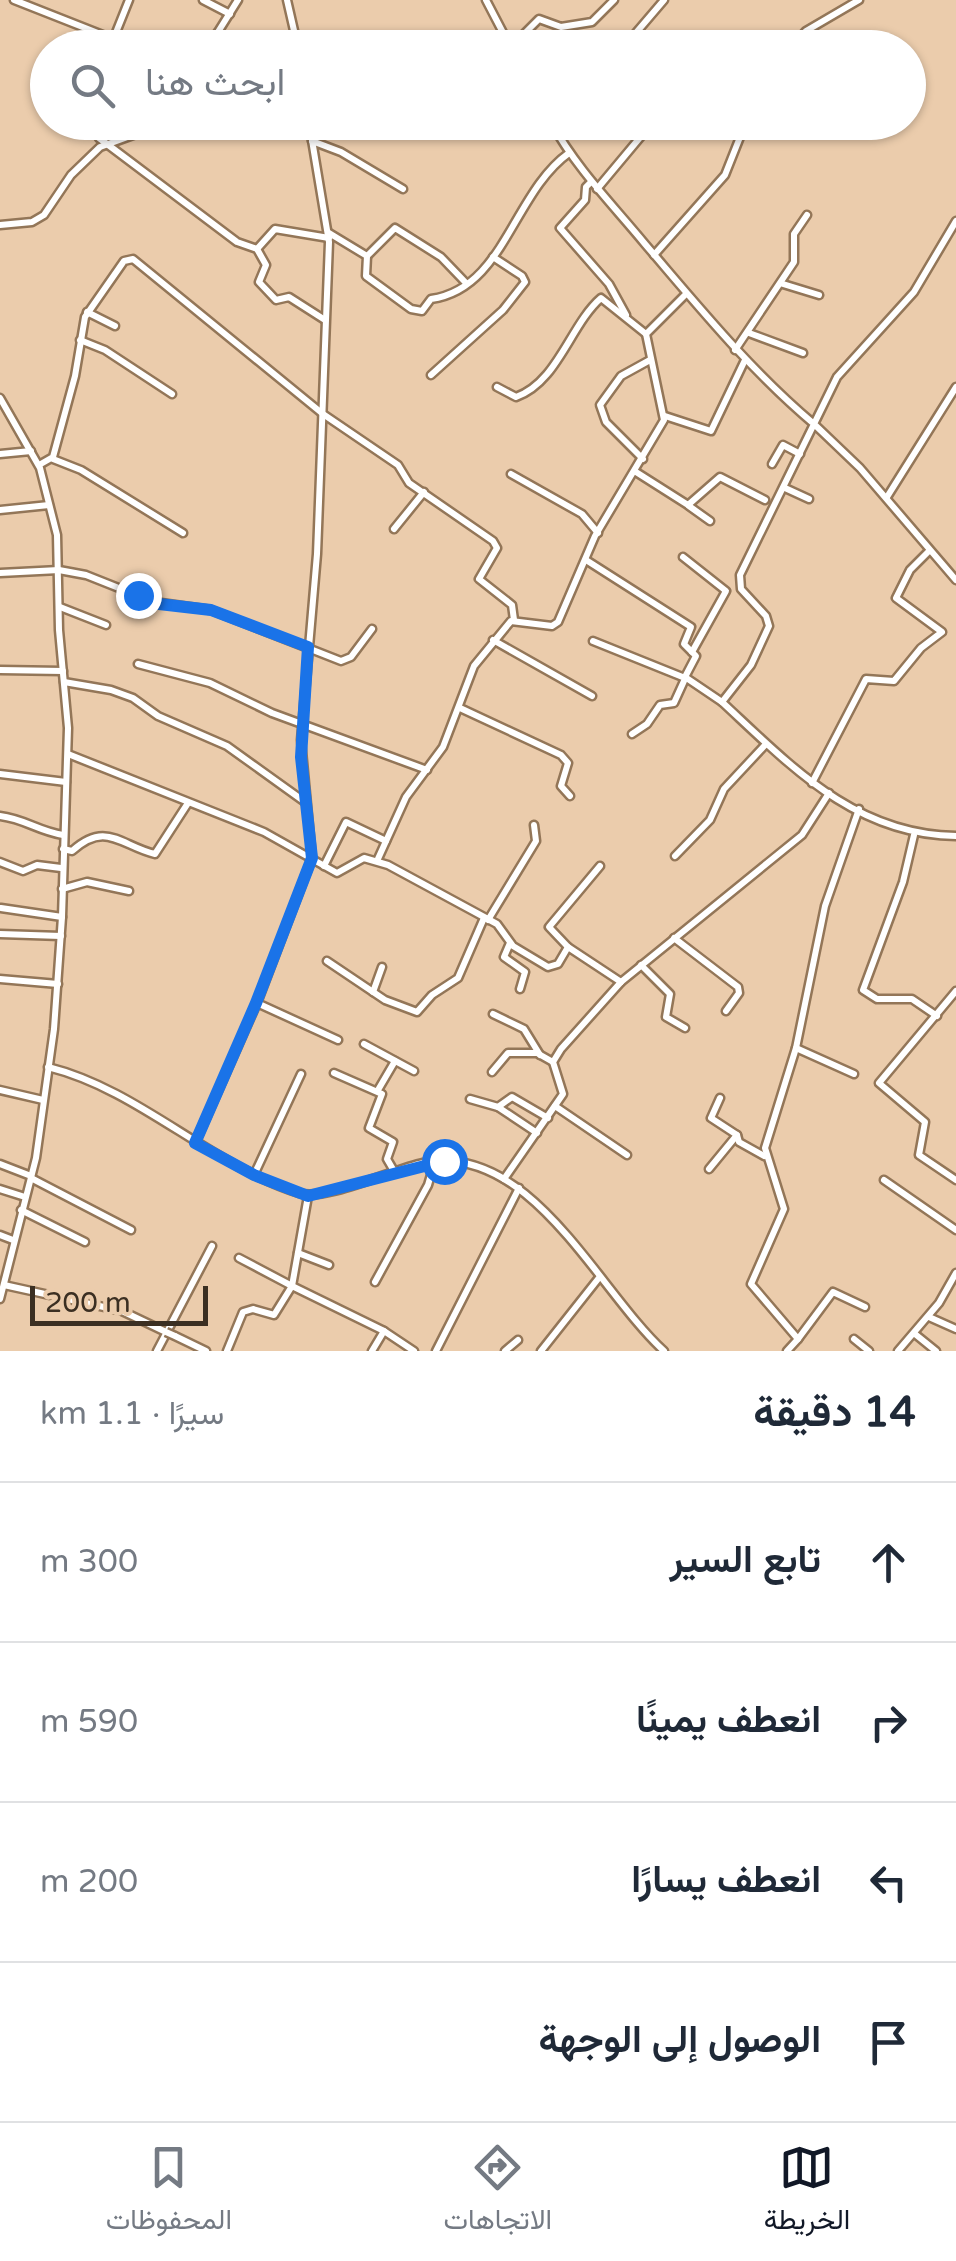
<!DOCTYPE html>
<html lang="ar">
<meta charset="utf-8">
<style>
:root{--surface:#fff;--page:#f2f2f3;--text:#1f2937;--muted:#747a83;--line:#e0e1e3;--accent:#111827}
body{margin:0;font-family:"Varela Round",Vazirmatn,sans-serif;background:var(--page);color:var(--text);direction:rtl}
.scale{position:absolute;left:30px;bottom:25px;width:178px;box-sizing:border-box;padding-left:10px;border:5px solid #3b2f22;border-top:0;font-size:28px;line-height:35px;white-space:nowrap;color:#3b2f22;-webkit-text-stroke:8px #ebccac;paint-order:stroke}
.stop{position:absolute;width:30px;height:30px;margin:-22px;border:8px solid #1a73e8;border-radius:50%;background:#fff}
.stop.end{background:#1a73e8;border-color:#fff;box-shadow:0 2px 10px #0008}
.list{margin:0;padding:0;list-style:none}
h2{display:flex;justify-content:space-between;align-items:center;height:130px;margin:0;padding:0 40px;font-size:42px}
h2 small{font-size:32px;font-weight:400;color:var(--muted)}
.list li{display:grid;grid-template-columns:65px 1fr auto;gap:30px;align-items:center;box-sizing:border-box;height:160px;padding:0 40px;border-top:2px solid var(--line)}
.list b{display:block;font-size:38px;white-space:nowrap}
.list em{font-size:32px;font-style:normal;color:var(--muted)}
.icon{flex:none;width:55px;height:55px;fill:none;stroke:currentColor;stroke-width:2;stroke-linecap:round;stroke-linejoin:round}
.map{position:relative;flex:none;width:956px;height:1351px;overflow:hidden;direction:ltr}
.search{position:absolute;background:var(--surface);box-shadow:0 2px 8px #0004;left:30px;right:30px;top:30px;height:110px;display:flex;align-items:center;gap:25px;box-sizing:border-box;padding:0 35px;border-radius:55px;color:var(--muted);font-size:38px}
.sheet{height:770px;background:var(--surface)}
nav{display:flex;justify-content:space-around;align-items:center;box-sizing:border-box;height:140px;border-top:2px solid var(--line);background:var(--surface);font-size:28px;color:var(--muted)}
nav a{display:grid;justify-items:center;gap:5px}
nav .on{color:var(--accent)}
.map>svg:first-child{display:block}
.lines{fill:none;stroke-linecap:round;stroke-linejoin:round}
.minor-casing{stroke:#937658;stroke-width:11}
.minor{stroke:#fff;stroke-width:6}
.minor-bridge-casing{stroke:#937658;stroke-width:11;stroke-linecap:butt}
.minor-bridge{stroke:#fff;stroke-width:6}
.route{stroke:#1a73e8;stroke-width:12}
</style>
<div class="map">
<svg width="956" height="1351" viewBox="0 0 956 1351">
<rect width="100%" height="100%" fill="#ebccac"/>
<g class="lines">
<!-- minor casing -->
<g class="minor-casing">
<g id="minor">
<polyline points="14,0 136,48"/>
<polyline points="203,0 230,14"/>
<polyline points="287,0 298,48"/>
<polyline points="486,0 511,48"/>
<polyline points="217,33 243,48"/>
<polyline points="113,40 129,0"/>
<polyline points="511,47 539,19 561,27 592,22 614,0"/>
<polyline points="208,48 238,0"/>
<polyline points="371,48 393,36 396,48"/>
<polyline points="623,48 664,0"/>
<polyline points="791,48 806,31 859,0"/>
<polyline points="99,122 95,132 99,138 237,242 257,249 266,265 259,282 276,300 289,297 325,320"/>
<polyline points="394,122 418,132 432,122"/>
<path d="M551,122C576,168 612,204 645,244C699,307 750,370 814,424L740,575L741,589L766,616L769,626L751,665L722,702C791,766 855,835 956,836"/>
<polyline points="312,141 341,152 403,189"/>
<polyline points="591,182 586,187 585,200 560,228 609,284 626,315"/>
<polyline points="597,189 653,122"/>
<polyline points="956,221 914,292 837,377 814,424 860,468 956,580"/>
<polyline points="0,225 32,222 44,215 71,175 100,147 169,122"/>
<path d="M329,233L367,256L366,276L411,309L422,311L431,299C504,289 513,193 569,153"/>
<polyline points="257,249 275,229 329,238"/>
<polyline points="654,255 725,175 746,122"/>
<polyline points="367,256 395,228 441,257 466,283"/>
<polyline points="783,284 819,295"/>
<polyline points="87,312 115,326"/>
<polyline points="749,333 803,353"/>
<polyline points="80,340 105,350 172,394"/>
<polyline points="735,350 794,262 794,234 807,215"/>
<polyline points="431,375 503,310 525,282 522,276 493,257"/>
<path d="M497,387L516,397C558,382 570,325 601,298L646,334"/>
<polyline points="0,398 40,468 57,535 59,630 68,728 62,917 54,1029 36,1158 0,1299"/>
<polyline points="665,416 711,431 745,360"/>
<polyline points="0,454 31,451"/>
<polyline points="53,459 81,470 183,533"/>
<polyline points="643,459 606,422 600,405 621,376 650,360"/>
<polyline points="772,464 783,445 800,454"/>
<polyline points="39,465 53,457 75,376 85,317 124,261 133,259 323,414 398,465 409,483 493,541 497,548 479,579 512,605 514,620"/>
<polyline points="636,472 688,505 720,477 765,500"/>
<polyline points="511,474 582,514 598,533"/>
<polyline points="785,488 809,499"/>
<polyline points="887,497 956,387"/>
<polyline points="689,506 710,521"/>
<polyline points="0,510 49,505"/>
<polyline points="394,529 424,492"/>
<polyline points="683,557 726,591 692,652"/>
<polyline points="586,560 691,627 684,644 696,656 685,677 722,702"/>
<polyline points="0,573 59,570 86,575 154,602 211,610 341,661 351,657 372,629"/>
<polyline points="60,607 106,625"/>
<polyline points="493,640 592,696"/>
<polyline points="593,641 685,678"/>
<polyline points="138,664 210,683 272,713 427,770"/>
<polyline points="0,670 63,671"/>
<polyline points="64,682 111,690 133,698 158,716 227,746 305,802"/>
<polyline points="460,708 561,755 568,763 561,786 570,796"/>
<polyline points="632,734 647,724 660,705 674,703 684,681"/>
<polyline points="68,754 264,832 337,873 364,858 388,865 497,924 513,946 548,967 558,964 568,947 621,982"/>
<polyline points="0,774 66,782"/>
<polyline points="812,783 866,679 894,681 921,648 942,632 896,598 910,570 929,551"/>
<path d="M0,816C25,819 38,831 63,835"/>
<polyline points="914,835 903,882 863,990 877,999 912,999 937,1016"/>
<path d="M63,849L72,851C106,820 121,846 155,854L188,803"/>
<polyline points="675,856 710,820 724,789 766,744"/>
<polyline points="377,861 406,797 443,747 474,666 511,621 552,626 558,622 595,536 664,420 646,334 686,294"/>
<polyline points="0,862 23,871 37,865 61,868"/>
<polyline points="324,866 346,822 386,841"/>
<polyline points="62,889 87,882 129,891"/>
<polyline points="1,908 62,917"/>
<polyline points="488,920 536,841 534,825"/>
<polyline points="0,934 61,936"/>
<polyline points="674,938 738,987 739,993 726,1011"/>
<polyline points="510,943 504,957 525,972 520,989"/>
<polyline points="568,947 549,927 600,866"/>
<polyline points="327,961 385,1000 417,1012 432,995 458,978 484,918"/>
<polyline points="641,965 670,994 666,1017 685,1028"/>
<polyline points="0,979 58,984"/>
<polyline points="956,991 879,1083 925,1122 919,1155 956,1180"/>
<polyline points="373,992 382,967"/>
<polyline points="257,1003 338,1040"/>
<polyline points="493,1014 524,1029 540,1055"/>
<polyline points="364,1044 414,1071"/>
<polyline points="796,1048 854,1074"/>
<path d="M48,1067C140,1090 208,1164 299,1193C324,1202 394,1169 423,1163C530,1141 598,1291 664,1351"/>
<polyline points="492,1072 508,1053 537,1053 553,1062"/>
<polyline points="334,1073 382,1094 369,1128 393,1142 387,1159 394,1171"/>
<polyline points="0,1090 43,1100"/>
<polyline points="378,1090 395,1061"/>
<polyline points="720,1098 711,1118 737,1135 739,1142 764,1156"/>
<polyline points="470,1099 498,1107 512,1097 548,1118"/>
<polyline points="555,1106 627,1155"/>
<polyline points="498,1107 537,1133"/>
<polyline points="195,1143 257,1003 312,858 301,740 317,554 329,242 309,122"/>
<polyline points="0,1164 31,1176"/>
<polyline points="709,1169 737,1135"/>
<polyline points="254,1175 301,1074"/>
<polyline points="31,1178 131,1230"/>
<polyline points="504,1179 563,1094 553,1062 561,1049 621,982 802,835 829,793"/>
<polyline points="884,1180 956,1230"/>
<polyline points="0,1189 25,1197"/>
<polyline points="308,1196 292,1286 384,1331"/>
<polyline points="21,1210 85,1242"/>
<polyline points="0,1235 13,1240"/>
<polyline points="298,1253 329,1265"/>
<polyline points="375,1282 428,1185 435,1161"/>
<polyline points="4,1285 122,1311 166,1332"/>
<polyline points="929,1317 956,1329"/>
<polyline points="915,1334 936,1351"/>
<polyline points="175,1336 206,1351"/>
<polyline points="798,1339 833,1292 865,1307"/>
<polyline points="854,1339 869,1351"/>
<polyline points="157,1351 212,1246"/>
<polyline points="227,1351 243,1312 253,1309 274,1315 292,1286 239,1258"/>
<polyline points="372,1351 384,1331 414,1351"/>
<polyline points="436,1351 519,1188"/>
<polyline points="505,1351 518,1340"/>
<polyline points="541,1351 598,1279"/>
<polyline points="787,1351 798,1339 751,1284 784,1209 765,1148 796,1048 825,906 859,809"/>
<polyline points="898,1351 939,1303 956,1273"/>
</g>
</g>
<!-- minor -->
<use href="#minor" class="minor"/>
<!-- minor-bridge casing -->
<g class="minor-bridge-casing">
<polyline id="minor-bridge" points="166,1332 175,1336"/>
</g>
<!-- minor-bridge -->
<use href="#minor-bridge" class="minor-bridge"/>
</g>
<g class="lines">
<!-- route -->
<polyline class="route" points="138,595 159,604 211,610 308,647 301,757 312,858 256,1003 195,1143 254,1175 308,1196 444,1161"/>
</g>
</svg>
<div class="scale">200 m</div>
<div class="stop" style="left:444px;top:1161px"></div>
<div class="stop end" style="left:138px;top:595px"></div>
<div class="search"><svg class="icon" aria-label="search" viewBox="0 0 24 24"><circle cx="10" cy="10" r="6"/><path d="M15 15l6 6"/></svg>ابحث هنا</div>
</div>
<section class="sheet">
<h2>14 دقيقة<small>سيرًا · 1.1 km</small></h2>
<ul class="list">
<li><svg class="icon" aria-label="ahead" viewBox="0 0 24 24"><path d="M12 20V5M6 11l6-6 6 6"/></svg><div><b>تابع السير</b></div><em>300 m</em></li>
<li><svg class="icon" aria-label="right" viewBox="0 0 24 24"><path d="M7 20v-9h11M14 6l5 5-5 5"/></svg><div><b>انعطف يمينًا</b></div><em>590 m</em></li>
<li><svg class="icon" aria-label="left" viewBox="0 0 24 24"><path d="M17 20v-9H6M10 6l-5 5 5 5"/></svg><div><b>انعطف يسارًا</b></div><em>200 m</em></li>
<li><svg class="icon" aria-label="arrive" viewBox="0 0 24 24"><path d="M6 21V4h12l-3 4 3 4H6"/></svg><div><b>الوصول إلى الوجهة</b></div></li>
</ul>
</section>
<nav>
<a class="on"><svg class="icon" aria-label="map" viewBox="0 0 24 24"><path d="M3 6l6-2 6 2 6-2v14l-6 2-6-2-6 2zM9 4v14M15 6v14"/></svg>الخريطة</a>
<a><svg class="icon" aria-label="directions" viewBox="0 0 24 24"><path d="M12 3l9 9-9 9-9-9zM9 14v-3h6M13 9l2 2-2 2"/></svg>الاتجاهات</a>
<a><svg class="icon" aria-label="saved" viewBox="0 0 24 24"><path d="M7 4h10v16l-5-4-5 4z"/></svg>المحفوظات</a>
</nav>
